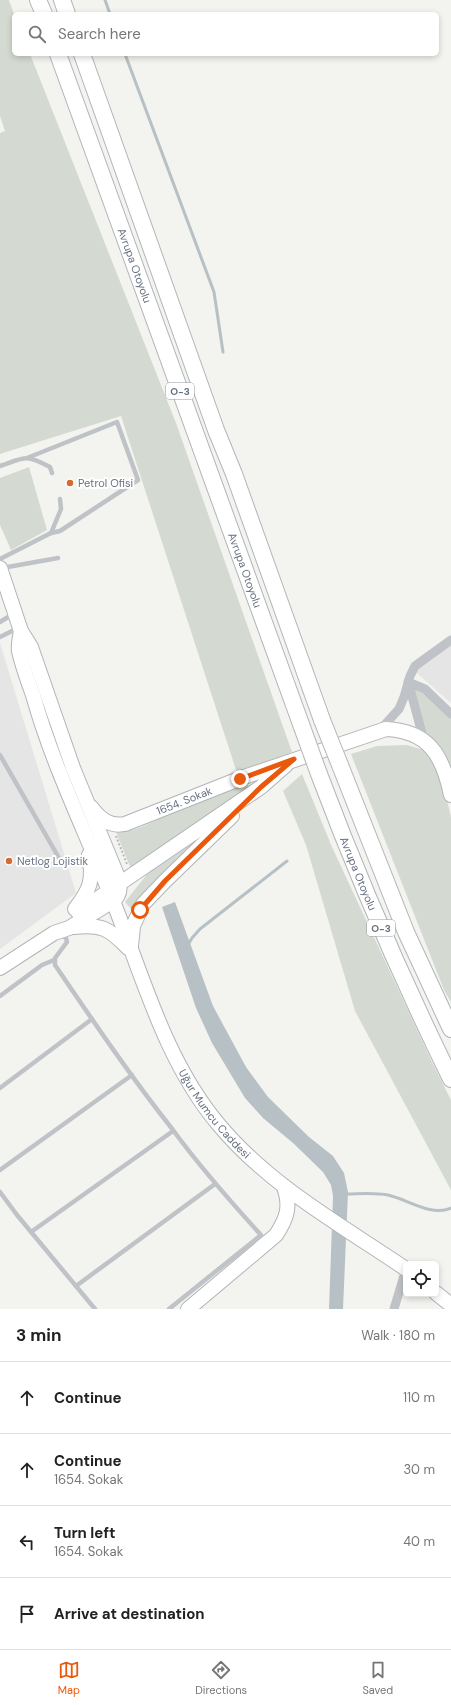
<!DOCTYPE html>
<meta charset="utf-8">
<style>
:root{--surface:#fff;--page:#f6f6f6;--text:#222;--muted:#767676;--line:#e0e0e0;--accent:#ea580c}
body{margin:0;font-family:"DM Sans",sans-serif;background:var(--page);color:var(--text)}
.controls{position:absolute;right:12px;bottom:12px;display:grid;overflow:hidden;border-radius:6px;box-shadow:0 2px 6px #0003}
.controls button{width:36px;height:36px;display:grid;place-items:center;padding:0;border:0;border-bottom:1px solid var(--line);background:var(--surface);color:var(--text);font:20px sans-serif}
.stop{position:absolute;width:12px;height:12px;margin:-9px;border:3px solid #ea580c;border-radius:50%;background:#fff}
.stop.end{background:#ea580c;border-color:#fff;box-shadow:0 1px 4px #0008}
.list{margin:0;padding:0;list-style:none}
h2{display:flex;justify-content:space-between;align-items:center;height:52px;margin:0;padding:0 16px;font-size:17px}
h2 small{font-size:13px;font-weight:400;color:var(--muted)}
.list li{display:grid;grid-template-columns:26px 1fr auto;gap:12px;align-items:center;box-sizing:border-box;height:72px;padding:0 16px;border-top:1px solid var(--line)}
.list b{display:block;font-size:15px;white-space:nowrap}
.list p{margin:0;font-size:13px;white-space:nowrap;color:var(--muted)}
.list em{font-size:13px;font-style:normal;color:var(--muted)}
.icon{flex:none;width:22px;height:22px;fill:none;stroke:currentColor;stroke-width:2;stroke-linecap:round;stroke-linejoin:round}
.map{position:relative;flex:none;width:451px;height:1309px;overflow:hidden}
.search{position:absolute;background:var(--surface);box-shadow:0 2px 6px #0003;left:12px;right:12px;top:12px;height:44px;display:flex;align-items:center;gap:10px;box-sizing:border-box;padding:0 14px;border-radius:6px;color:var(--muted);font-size:15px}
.sheet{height:340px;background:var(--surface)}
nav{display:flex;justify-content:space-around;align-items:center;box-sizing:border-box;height:56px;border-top:1px solid var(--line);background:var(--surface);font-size:11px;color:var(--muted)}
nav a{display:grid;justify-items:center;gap:2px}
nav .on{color:var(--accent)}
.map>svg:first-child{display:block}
.built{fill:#e4e5e4}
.green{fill:#d4dad2}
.water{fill:#b7c0c5}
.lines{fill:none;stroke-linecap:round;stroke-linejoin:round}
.stream{stroke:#b7c0c5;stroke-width:3}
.primary-casing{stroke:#b1b4b8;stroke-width:16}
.motorway-casing{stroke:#b2b5b8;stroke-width:18}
.path{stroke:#b7b9bc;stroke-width:2;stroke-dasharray:2 2;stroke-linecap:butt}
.service{stroke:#bfc2c6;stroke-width:4.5}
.minor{stroke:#bfc2c6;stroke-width:9}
.primary{stroke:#fff;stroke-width:14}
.motorway{stroke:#fff;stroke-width:16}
.motorway-bridge-casing{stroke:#b2b5b8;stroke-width:18;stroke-linecap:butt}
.motorway-bridge{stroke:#fff;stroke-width:16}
.route{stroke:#ea580c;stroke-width:5}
.poi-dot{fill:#d46b30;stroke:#fff;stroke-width:1.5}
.labels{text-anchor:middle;stroke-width:4;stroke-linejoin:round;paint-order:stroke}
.shield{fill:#fff;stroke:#939ba5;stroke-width:1}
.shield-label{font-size:10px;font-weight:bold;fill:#65707f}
.street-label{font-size:11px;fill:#65707f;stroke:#fff}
.poi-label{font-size:11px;fill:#65707f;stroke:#fff;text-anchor:start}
</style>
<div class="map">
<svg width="451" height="1309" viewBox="0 0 451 1309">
<rect width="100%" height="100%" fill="#f3f4f0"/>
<!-- built -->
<g class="built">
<polygon points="451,636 451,703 409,666"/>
<polygon points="0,643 76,893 0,949"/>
</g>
<!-- green -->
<g class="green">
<polygon points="0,0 9,0 14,14 14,54 30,54 176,423 292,752 237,773 121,416 0,454 0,133 5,131 0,116"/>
<polygon points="29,467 47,530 11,550 0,525 0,478"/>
<polygon points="408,682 451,714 451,784 428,745"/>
<polygon points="407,745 427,751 436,762 443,783 451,817 451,1002 444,990 351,754 377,746"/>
<polygon points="302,774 332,847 432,1062 451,1100 451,1190 355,1011 306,845 283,791"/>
<path d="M244,784L248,785V789L131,869L116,832C138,833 160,817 180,808C201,799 223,792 244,784Z"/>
<polygon points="207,833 137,903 132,910 125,902 148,873"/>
</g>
<!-- water -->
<polygon class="water" points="175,902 213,1006 246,1067 268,1097 309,1137 333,1156 344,1173 348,1192 343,1309 329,1309 333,1196 331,1185 323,1172 293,1143 263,1118 245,1098 212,1043 196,1008 162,907"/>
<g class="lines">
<!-- stream -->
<g class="stream">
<polyline points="105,0 110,14"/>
<polyline points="125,54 214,292 223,352"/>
<polyline points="188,945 192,938 200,929 287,861"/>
<path d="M344,1194C358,1194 374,1192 388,1195C407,1199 431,1217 451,1208"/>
</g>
<!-- primary casing -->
<g class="primary-casing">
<g id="primary">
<path d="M0,568L21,631L31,647L73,768L117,875C120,885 122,894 113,901L69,928L54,933L0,968"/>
<path id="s1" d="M21,631C20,637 18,645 19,651C22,665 28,681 33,695C52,763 83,826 109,891C141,969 163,1059 219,1125C270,1186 341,1225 406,1269"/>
<path id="s2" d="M91,807C100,819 110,827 125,824L244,777L386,729C429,731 443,756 451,795"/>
<path d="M75,909C90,890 94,880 89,855"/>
<polyline points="78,912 261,787 286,765"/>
<path d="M73,927C101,924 109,928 128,948"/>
<polyline points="131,946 133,926 143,904 165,881 232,816"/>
<polyline points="436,1293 451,1305"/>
<path d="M188,1309L276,1235C287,1218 291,1207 284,1187"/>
</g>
</g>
<!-- motorway casing -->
<g class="motorway-casing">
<g id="motorway">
<polyline points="38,0 44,14"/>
<polyline points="62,0 67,14"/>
<path id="s3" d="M58,54L302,727"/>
<polyline points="82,54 216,430 234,474 322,720"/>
<polyline points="340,765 406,932 451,1029"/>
<path id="s4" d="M319,774C358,878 402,979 451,1079"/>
</g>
</g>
<!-- path -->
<polyline class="path" points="116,836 127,864"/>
<!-- service -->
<g class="service">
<polyline points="27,458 117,422 138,480 60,531 51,533"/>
<path d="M0,466C26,457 25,454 50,467L52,473"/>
<polyline points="0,559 51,533 61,509 60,499"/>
<polyline points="2,568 58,558"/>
<polyline points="0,622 13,614"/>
<polyline points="0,637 18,628"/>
<polyline points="0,755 63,865"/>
<path d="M59,935L66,938L67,942L55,958V965C93,1021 131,1077 173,1130C200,1167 230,1201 261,1235L169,1309"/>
<polyline points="0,996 42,965 54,960"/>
<polyline points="0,1088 92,1019"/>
<polyline points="0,1170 132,1075"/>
<polyline points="0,1192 17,1215 95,1309"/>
<polyline points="31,1232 173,1131"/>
<polyline points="76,1286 215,1184"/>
</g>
<!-- minor -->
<g class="minor">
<polyline points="408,682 425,689 451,714"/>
<polyline points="409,685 424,741"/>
<polyline points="380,730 399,709 404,697 410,676 415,666 451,640"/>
<polyline points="394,1309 406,1269"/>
</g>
<!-- primary -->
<use href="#primary" class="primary"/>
<!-- motorway -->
<use href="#motorway" class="motorway"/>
<!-- motorway-bridge casing -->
<g class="motorway-bridge-casing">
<g id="motorway-bridge">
<polyline points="322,720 340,765"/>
<polyline points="302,727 319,774"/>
</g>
</g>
<!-- motorway-bridge -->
<use href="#motorway-bridge" class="motorway-bridge"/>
</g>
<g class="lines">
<!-- route -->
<polyline class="route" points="140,910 165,881 261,787 294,759 240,779"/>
</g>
<!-- markers -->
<g class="poi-dot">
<circle cx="70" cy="483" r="4"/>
<circle cx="9" cy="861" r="4"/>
</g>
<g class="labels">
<!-- shield labels -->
<g class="shield">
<rect x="166" y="383" width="28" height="16" rx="3"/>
<rect x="367" y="920" width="28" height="16" rx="3"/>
</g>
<g class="shield-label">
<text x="180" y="395">O-3</text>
<text x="381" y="932">O-3</text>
</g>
<!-- street labels -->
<g class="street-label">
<text dy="4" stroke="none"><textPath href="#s3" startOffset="225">Avrupa Otoyolu</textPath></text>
<text dy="4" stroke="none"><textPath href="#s3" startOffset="549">Avrupa Otoyolu</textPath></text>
<text dy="4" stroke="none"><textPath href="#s2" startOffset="104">1654. Sokak</textPath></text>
<text dy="4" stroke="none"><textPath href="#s4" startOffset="107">Avrupa Otoyolu</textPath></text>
<text dy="4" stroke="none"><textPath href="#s1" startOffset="525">Uğur Mumcu Caddesi</textPath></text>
</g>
<!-- poi labels -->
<g class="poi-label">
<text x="78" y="487">Petrol Ofisi</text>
<text x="17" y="865">Netlog Lojistik</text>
</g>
</g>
</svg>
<div class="controls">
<button><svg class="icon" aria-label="locate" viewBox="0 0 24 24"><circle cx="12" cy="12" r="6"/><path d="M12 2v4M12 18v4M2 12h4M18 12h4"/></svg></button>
</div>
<div class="stop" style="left:140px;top:910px"></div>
<div class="stop end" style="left:240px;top:779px"></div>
<div class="search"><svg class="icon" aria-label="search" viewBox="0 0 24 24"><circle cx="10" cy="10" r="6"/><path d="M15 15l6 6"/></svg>Search here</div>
</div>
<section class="sheet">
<h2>3 min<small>Walk · 180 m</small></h2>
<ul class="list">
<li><svg class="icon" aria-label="ahead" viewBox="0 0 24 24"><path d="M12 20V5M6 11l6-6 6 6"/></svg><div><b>Continue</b></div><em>110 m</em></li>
<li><svg class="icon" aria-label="ahead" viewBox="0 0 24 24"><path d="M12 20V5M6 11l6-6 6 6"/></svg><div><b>Continue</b><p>1654. Sokak</p></div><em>30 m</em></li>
<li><svg class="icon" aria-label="left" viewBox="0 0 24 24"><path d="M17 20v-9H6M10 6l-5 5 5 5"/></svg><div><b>Turn left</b><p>1654. Sokak</p></div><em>40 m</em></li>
<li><svg class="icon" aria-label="arrive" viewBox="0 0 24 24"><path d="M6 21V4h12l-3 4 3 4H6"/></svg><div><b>Arrive at destination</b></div></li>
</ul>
</section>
<nav>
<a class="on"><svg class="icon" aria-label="map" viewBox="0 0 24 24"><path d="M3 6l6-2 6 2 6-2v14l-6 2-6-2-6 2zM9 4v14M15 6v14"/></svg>Map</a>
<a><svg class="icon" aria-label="directions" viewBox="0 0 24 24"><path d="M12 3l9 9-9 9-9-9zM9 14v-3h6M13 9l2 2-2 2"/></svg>Directions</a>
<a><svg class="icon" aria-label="saved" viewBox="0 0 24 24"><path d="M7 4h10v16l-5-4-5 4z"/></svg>Saved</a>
</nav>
